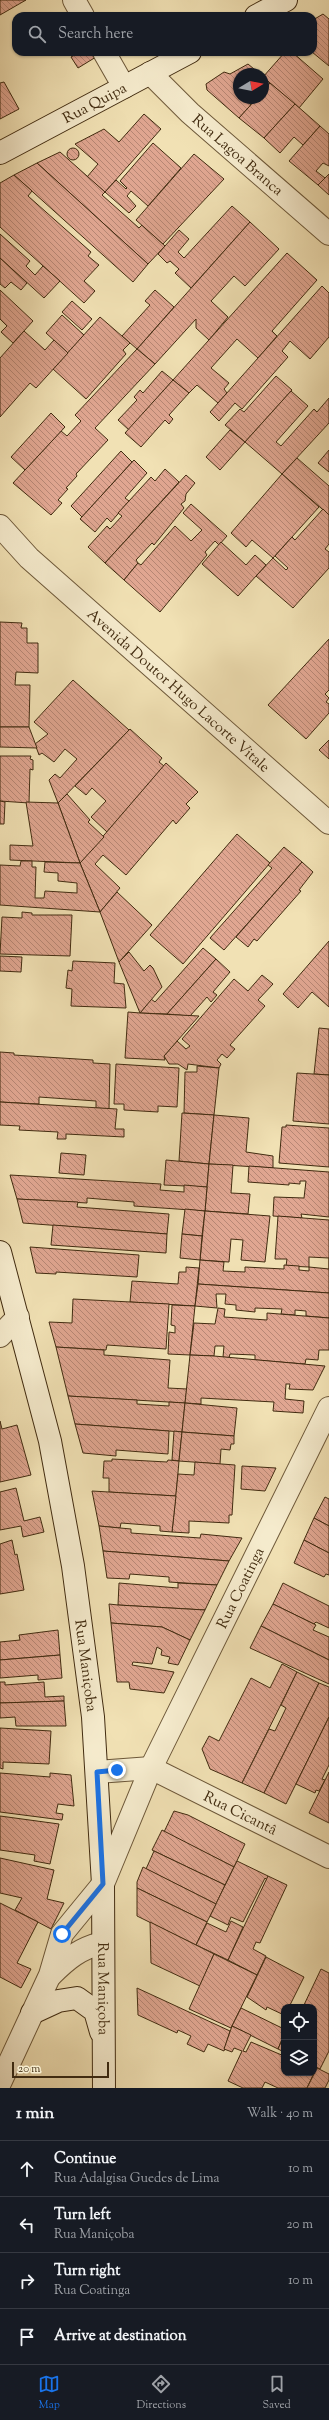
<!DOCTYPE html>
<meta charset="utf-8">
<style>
:root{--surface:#171b24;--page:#242831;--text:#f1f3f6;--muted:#9ea1a6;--line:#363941;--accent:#1a73e8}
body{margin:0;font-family:"Sorts Mill Goudy",serif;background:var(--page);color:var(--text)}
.controls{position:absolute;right:12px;bottom:12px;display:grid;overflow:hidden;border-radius:8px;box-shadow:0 1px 3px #0004}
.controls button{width:36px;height:36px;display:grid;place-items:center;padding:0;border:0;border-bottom:1px solid var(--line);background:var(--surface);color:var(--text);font:20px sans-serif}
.compass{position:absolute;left:233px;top:68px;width:36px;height:36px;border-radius:50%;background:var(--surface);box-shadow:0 1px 3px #0004;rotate:80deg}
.scale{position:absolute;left:12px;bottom:10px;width:97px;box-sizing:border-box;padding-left:4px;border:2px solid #412b10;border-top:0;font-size:11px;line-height:14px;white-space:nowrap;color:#412b10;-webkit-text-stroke:3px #f6ecce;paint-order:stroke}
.stop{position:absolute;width:12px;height:12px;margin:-9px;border:3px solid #1a73e8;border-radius:50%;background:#fff}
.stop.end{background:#1a73e8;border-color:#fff;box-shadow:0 1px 4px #0008}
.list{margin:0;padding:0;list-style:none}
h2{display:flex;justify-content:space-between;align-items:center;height:52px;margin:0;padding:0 16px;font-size:17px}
h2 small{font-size:13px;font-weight:400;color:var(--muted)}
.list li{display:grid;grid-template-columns:26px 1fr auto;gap:12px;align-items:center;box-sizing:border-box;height:56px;padding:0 16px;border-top:1px solid var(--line)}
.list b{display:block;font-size:15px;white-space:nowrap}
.list p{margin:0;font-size:13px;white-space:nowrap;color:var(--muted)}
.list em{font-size:13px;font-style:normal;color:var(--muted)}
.icon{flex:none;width:22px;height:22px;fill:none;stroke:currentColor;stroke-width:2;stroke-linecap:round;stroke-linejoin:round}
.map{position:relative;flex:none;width:329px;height:2088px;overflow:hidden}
.search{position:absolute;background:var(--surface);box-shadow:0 1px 3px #0004;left:12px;right:12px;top:12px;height:44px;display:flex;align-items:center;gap:10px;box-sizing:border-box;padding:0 14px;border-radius:12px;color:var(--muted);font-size:15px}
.sheet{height:276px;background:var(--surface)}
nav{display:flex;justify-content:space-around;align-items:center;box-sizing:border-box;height:56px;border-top:1px solid var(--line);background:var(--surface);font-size:11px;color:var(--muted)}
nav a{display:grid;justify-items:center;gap:2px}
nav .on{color:var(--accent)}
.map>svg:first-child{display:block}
.building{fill:url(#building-back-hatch);stroke:#412b10}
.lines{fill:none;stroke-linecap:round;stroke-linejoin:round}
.street-casing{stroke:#6d5839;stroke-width:24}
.secondary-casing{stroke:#412b10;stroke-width:24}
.street{stroke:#f6ecce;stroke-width:22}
.secondary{stroke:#f6ecce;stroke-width:22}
.route{stroke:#1a73e8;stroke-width:5}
.labels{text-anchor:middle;stroke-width:3;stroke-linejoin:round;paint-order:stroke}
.street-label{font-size:15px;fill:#412b10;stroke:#f6ecce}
</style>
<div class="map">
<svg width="329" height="2088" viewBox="0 0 329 2088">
<defs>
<pattern id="building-back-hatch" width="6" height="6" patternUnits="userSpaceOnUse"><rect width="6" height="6" fill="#e0a691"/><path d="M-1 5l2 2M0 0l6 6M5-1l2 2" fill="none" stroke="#b78775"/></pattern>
</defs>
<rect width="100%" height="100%" fill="#f1e1b4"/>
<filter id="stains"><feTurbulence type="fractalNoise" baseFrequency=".005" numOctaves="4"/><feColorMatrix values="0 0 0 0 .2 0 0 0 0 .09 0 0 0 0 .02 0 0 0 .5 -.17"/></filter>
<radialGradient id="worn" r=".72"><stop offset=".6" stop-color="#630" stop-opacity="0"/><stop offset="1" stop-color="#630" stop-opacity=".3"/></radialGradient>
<!-- building -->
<g class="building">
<polygon points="0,0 26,0 0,15"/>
<polygon points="323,14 329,19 329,66 312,52 313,20"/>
<polygon points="80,52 93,52 96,57 78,68 71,57"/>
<polygon points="285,52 292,52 323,79 299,108 263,77"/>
<polygon points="248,64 260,74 239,74 239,98 243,98 251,105 239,118 207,90 206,84 224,72 230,74"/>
<polygon points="263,76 270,83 263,91"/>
<polygon points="4,82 19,109 0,119 0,83"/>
<polygon points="270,83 295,104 264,138 239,118 257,98 263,98 263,91"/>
<polygon points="295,104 320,126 303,145 294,137 280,153 264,138"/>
<polygon points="144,114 161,129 105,192 87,177 98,164 75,144 104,129 119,142"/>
<polygon points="320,126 329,134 329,166 323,163 316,171 325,178 318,185 289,161"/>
<polygon points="153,143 181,168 148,206 131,191 127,196 136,206 129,213 105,192 116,180 126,189 127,188 120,181"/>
<circle cx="73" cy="154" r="6"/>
<polygon points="60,152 105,192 102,195 139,228 142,225 165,246 148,264 37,163"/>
<polygon points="194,154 224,179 163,244 136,220"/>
<polygon points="37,163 148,264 133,282 14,175"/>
<polygon points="329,174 329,195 318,185"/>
<polygon points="14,175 32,191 28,196 91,252 88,256 99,265 84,281 95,291 84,303 0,227 0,183"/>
<polygon points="232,206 250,222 191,288 175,273 179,269 170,261 167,263 158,254 179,230 189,239 178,252 184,258"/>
<polygon points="250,222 279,249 245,286 234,276 211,301 228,317 209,340 196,328 196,319 155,364 137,349"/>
<polygon points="0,234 30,261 26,266 35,275 43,266 60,281 44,298 0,258"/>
<polygon points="287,253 317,280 272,331 277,336 258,358 237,339 211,368 229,383 224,389 227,393 218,403 197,385 189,393 173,380"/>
<polygon points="0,258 27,283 21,290 11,282 5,288 0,284"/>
<polygon points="322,286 329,293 329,337 310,359 290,341 282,351 288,357 242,409 235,403 219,421 210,412"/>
<polygon points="0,290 33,321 13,343 1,332 7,326 0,319"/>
<polygon points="155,290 174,307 137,349 122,336 150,305 145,301"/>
<polygon points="72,301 92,319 82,330 62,312"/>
<polygon points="62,315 84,335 68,353 46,333"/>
<polygon points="100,317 130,343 123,350 126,354 86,399 53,369"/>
<polygon points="24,331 45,350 54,340 68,353 36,388 30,383 0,417 0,358"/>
<polygon points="137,349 155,364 95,428 108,440 76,474 77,476 66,488 68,489 58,500 62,503 51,515 13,483 61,431 67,436 81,421 75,415"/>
<polygon points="162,371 173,380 129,430 118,420 137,400 134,397 140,390 143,393"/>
<polygon points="276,376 292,390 245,442 225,425 240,409 244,412"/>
<polygon points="173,380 189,393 169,415 173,419 169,424 165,420 141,447 125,433"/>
<polygon points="291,391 308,406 276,442 281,446 314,409 317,412 329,398 329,423 282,474 245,442"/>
<polygon points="51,413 65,427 25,470 11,457"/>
<polygon points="230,430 245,442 220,470 206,457"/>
<polygon points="329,450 329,472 318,463"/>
<polygon points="121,451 132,462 82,517 71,506"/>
<polygon points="297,458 329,486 329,515 282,474"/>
<polygon points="134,460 147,473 125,498 129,501 111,522 107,518 95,532 80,519"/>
<polygon points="165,469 179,482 105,563 88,547 107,526 110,529 122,516 118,513 151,477 155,481"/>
<polygon points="282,474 319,507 273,558 252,540 246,547 231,533"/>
<polygon points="186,475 195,483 186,494 185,501 181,504 184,508 154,545 152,543 136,560 138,563 124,580 105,563"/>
<polygon points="191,504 227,536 219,545 215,541 205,552 207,555 160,612 124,580 138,563 141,565 175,526 191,541 202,530 183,513"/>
<polygon points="323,509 329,515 329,544 325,549 329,552 329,568 293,608 256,576 273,558 286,570 288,568 275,556 292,537 295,540"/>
<polygon points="221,542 246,565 255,555 266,565 238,596 202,564"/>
<polygon points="0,622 22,623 21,628 27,628 27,643 38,643 38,673 16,672 15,685 30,685 29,727 0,727"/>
<polygon points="329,639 329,690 325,694 329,698 326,702 329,704 329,713 306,739 268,705"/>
<polygon points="73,680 129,730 58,803 49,780 55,774 60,778 77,759 65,749 54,762 42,753 39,755 35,744 48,734 34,722"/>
<polygon points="0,727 29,727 37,748 0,747"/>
<polygon points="130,729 162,758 159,762 164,766 107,832 91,817 106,801 92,788 86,795 75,786"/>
<polygon points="329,740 329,759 319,750"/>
<polygon points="0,756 31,756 30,759 33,760 33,770 30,769 29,803 0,801"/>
<polygon points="166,763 198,792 186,804 190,808 176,824 173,820 126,875 103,855 95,864 120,888 100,912 80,863"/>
<polygon points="67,794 90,820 88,822 104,837 80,863 58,803"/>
<polygon points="0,801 5,802 4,824 0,824"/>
<polygon points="26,802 58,803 80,863 10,860 10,845 33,846"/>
<polygon points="237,834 270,863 183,964 150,935"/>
<polygon points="284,847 302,862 224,950 210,938 272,868 268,865"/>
<polygon points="21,861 32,861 32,867 36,867 35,898 44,898 45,891 77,893 77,883 58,881 58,873 44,872 45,862 80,863 100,912 0,905 0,865 20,866"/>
<polygon points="302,862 313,872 299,890 301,891 257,941 254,939 248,947 236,937"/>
<polygon points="117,892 152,925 119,962 100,912"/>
<polygon points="22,912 32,913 32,915 72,915 70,956 0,954 2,917 22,918"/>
<polygon points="329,941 329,1007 312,992 298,1008 283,994"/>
<polygon points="203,948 216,959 167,1014 140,1013 151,999 155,1002"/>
<polygon points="129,952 144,971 150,965 153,968 162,987 140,1013 119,962"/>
<polygon points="0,956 22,957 21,972 0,971"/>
<polygon points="216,959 230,972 213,992 217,995 211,1002 207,997 190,1016 167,1014"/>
<polygon points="73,961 115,963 114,983 124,984 126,1008 71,1006 72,989 66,988 68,970 72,971"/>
<polygon points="262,975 273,984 258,1000 265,1006 230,1045 235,1049 227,1058 222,1054 217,1060 221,1064 219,1068 188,1064 187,1070 178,1064 169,1064 164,1056 177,1041 186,1049 190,1046 182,1039 234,979 248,991"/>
<polygon points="128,1012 140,1013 199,1016 164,1056 165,1060 125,1058"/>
<polygon points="319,1028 329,1029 329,1075 314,1074"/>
<polygon points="0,1052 14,1053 14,1055 93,1060 93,1063 110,1064 109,1109 96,1108 96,1101 39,1097 39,1104 0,1102"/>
<polygon points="116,1064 179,1068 177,1107 158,1106 158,1112 124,1110 124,1104 114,1104"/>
<polygon points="197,1066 219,1068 214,1115 184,1113 185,1072 197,1072"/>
<polygon points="297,1073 329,1075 329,1124 293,1121"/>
<polygon points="0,1102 117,1109 115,1129 124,1129 124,1137 66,1134 66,1139 57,1139 58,1132 19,1130 20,1126 0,1125"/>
<polygon points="182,1113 214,1115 209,1164 179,1161"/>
<polygon points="214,1115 249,1118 246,1152 273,1156 273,1168 209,1164"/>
<polygon points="286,1125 329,1128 329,1167 279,1163 282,1127 286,1127"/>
<polygon points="61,1153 86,1155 84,1175 59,1173"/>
<polygon points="166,1160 209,1164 207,1187 164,1185"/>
<polygon points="209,1164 233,1165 231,1193 250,1194 248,1214 205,1211"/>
<polygon points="249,1166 329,1172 329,1217 301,1214 302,1218 273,1216 274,1197 304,1198 306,1181 300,1181 300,1184 289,1183 289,1185 248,1182"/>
<polygon points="10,1175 161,1184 160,1190 184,1192 184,1185 207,1187 205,1211 134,1206 134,1202 87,1198 87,1203 17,1199"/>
<polygon points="17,1199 78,1202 77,1207 169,1214 167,1234 23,1223"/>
<polygon points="185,1209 205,1211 202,1236 182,1234"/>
<polygon points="205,1211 270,1216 265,1262 241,1260 243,1240 231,1239 229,1262 200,1260"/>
<polygon points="278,1216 329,1220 329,1269 329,1258 309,1257 309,1267 286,1266 287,1259 275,1259"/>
<polygon points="53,1225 167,1234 166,1253 51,1245"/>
<polygon points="182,1234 202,1236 200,1260 180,1258"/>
<polygon points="30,1247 139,1255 137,1277 56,1272 56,1274 36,1273"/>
<polygon points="200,1260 224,1262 223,1271 245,1272 245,1267 284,1269 284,1265 299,1266 299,1270 309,1271 309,1267 329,1269 329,1293 198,1284"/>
<polygon points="186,1267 199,1268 195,1306 130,1302 132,1281 178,1284 179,1272 186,1272"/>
<polygon points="198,1284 329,1293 329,1318 306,1316 306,1311 295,1310 295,1315 281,1314 282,1309 255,1308 255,1312 236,1310 236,1305 225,1304 226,1294 216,1294 217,1308 195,1306"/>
<polygon points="73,1299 169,1304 166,1349 107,1345 106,1350 56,1347 49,1322 72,1323"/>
<polygon points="172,1305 195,1306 190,1355 168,1354 169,1332 175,1333 175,1326 171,1325"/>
<polygon points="218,1308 225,1309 224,1317 267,1320 267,1313 329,1318 329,1350 319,1350 318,1360 306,1359 305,1364 255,1360 255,1355 230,1354 229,1358 223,1357 224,1346 215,1346 214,1356 190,1355 194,1323 215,1324"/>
<polygon points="56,1347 104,1350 104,1355 170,1360 168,1388 187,1389 185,1403 68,1396"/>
<polygon points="190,1355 214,1356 325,1366 313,1390 289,1389 290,1384 286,1384 285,1399 304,1401 303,1413 273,1411 274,1402 201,1398 201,1404 185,1403"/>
<polygon points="68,1396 137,1400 137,1404 169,1406 169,1402 185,1403 182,1432 75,1424"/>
<polygon points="185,1403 237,1408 234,1436 182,1432"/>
<polygon points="0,1421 2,1429 17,1425 31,1475 0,1482"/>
<polygon points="75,1424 169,1431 168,1454 116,1450 116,1456 83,1453"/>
<polygon points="174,1431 182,1432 179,1461 172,1460"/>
<polygon points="182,1432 234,1436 234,1444 231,1444 230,1450 221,1449 220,1464 179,1461"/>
<polygon points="112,1459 167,1462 168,1460 179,1461 176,1496 109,1492 109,1478 103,1478 104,1461 112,1461"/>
<polygon points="195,1462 235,1465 232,1515 229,1515 229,1523 189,1521 189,1533 172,1532 178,1474 194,1475"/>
<polygon points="242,1466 276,1468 265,1491 241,1489"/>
<polygon points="16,1488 24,1521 40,1517 44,1532 23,1537 21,1526 0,1530 0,1492"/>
<polygon points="92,1491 176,1496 172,1532 160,1531 160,1526 121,1523 120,1528 99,1526"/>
<polygon points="325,1497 329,1499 329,1526 314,1518"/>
<polygon points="314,1518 329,1526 329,1553 304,1540"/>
<polygon points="99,1526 131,1529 131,1533 200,1538 201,1534 242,1538 229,1561 103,1551"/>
<polygon points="12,1540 15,1555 17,1554 24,1590 0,1594 0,1544"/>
<polygon points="304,1540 329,1553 329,1575 326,1574 324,1577 294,1563"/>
<polygon points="103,1551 229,1561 217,1585 169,1582 169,1577 130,1574 129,1579 107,1578"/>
<polygon points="119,1583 178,1588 178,1583 217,1585 205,1610 118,1605"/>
<polygon points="283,1583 329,1606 329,1628 316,1622 314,1624 273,1604"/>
<polygon points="109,1604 118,1605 205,1610 190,1640 162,1627 111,1623"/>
<polygon points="273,1604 316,1625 313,1630 329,1637 329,1660 261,1626"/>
<polygon points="111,1623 162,1627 190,1640 178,1665 168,1663 170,1657 161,1655 162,1650 157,1647 152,1664 133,1662 132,1665 174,1672 164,1693 130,1689 129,1682 117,1682"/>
<polygon points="261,1626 329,1660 329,1684 250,1648"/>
<polygon points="58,1630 60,1655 0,1660 0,1642 20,1640 19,1635"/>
<polygon points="60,1655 62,1678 38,1680 38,1675 0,1678 0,1660"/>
<polygon points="282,1664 297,1672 242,1783 210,1769 202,1749 209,1736 219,1741 251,1678 270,1688"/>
<polygon points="297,1672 319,1683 264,1793 242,1783 269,1729 275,1731 286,1708 281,1705"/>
<polygon points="0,1682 5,1682 5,1685 44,1682 45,1697 64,1696 64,1701 0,1703"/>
<polygon points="319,1683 329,1687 329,1717 286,1804 264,1793"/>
<polygon points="64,1701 66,1726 16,1726 15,1717 0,1718 0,1703"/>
<polygon points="329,1717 329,1765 322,1779 325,1780 319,1791 316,1790 315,1793 296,1784"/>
<polygon points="0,1728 51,1731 49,1764 3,1762 3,1769 0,1768"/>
<polygon points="329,1772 329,1823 309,1813"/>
<polygon points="0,1773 50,1777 50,1773 71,1775 74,1806 58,1804 56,1813 63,1814 62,1820 0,1812"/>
<polygon points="174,1811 188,1815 245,1844 234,1867 164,1832"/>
<polygon points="0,1816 59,1824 50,1864 34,1861 35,1855 0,1850"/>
<polygon points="162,1830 234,1867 225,1885 152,1850"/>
<polygon points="154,1851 225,1885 216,1904 146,1869"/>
<polygon points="0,1858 54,1870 47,1899 64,1903 51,1929 15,1910 22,1898 0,1893"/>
<polygon points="237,1861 268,1876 267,1880 265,1878 243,1922 231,1917 228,1925 210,1916"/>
<polygon points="143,1867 216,1904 207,1922 137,1888 137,1882"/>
<polygon points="268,1876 287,1885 260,1943 256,1942 253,1949 266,1956 257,1975 228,1960"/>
<polygon points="137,1888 207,1922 196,1945 137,1916"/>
<polygon points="0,1903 38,1922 17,1963 31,1969 21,1988 0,1977"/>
<polygon points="231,1921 243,1927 228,1960 196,1945 207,1923 226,1932"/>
<polygon points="150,1922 214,1954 200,1986 151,1963"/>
<polygon points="214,1954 257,1975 231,2028 189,2009"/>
<polygon points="266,1957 304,1977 289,2007 284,2007 284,2015 267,2007 266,2010 247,1997"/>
<polygon points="321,1969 329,1973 329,2051 320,2069 314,2066 314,2007 303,2007"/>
<polygon points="137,1988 230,2031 224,2051 208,2044 204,2052 187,2044 191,2036 178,2030 177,2033 138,2015"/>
<polygon points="241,2008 284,2029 284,2035 278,2049 232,2026"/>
<polygon points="232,2026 251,2035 243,2051 246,2052 251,2042 284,2056 284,2073 314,2073 307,2088 278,2088 265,2082 262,2088 243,2088 228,2081 242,2051 234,2048 232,2052 224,2049"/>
<polygon points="284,2035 284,2052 278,2049"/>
<polygon points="317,2068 329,2074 329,2080 325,2088 307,2088"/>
</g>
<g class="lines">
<!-- street casing -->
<g class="street-casing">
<g id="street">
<polyline points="74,0 83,16"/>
<polyline points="104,52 124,87"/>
<path id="s1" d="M150,73L190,113L329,234"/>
<path id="s2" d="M0,526L29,558L329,823"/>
<polyline points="0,1336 18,1317"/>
<path id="s3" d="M151,1768L329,1857"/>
<polyline points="97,1772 151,1768"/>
<path d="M51,1975C67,1959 80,1948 103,1943"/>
<path id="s4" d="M0,2083L50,1975L62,1934L103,1884L151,1768L329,1408"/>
</g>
</g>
<!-- secondary casing -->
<g class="secondary-casing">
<g id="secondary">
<polyline points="256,16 286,0"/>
<path id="s5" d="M0,153L190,52"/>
<path id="s6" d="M0,1252L50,1441L73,1566L93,1717L103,1884L104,2088"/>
<polyline points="32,2013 58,2001 77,1998 95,2011 101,2032"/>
</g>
</g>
<!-- street -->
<use href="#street" class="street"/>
<!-- secondary -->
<use href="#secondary" class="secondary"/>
</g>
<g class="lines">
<!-- route -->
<polyline class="route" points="62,1934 103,1884 97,1772 117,1770"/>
</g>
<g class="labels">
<!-- street labels -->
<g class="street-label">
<text dy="5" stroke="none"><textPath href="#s5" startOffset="107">Rua Quipa</textPath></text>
<text dy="5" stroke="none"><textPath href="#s1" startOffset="120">Rua Lagoa Branca</textPath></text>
<text dy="5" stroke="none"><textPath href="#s2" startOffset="243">Avenida Doutor Hugo Lacorte Vitale</textPath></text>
<text dy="5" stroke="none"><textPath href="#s4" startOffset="553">Rua Coatinga</textPath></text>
<text dy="5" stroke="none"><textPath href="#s6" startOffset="423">Rua Maniçoba</textPath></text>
<text dy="5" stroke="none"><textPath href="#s3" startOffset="100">Rua Cicantâ</textPath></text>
<text dy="5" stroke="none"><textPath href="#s6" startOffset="747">Rua Maniçoba</textPath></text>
</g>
</g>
<rect width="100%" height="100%" filter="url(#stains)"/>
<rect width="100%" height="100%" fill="url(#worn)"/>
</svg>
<div class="controls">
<button><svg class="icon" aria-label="locate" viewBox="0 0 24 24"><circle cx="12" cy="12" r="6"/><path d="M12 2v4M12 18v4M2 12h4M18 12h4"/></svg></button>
<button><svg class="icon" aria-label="layers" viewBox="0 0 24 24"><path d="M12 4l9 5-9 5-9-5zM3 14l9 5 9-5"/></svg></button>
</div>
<svg class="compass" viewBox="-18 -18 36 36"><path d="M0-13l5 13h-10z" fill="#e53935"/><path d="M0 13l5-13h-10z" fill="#9ea1a6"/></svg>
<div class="scale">20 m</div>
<div class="stop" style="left:62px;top:1934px"></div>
<div class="stop end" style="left:117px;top:1770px"></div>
<div class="search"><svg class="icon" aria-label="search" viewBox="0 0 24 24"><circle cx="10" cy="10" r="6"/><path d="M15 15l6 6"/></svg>Search here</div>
</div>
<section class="sheet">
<h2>1 min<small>Walk · 40 m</small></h2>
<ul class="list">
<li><svg class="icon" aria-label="ahead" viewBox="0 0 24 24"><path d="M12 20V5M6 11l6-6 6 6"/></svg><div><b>Continue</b><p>Rua Adalgisa Guedes de Lima</p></div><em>10 m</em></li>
<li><svg class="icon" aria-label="left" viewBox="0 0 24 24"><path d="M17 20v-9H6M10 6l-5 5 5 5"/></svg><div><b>Turn left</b><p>Rua Maniçoba</p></div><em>20 m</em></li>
<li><svg class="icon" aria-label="right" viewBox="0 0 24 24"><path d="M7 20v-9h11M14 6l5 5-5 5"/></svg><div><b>Turn right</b><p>Rua Coatinga</p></div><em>10 m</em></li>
<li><svg class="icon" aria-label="arrive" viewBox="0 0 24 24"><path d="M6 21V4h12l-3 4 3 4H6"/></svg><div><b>Arrive at destination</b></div></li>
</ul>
</section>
<nav>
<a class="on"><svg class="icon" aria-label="map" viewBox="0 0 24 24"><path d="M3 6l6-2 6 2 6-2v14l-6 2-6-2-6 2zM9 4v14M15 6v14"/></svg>Map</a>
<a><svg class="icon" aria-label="directions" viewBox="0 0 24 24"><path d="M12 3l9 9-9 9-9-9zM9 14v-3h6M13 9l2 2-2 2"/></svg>Directions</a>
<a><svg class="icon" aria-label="saved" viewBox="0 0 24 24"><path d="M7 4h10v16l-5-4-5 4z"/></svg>Saved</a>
</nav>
